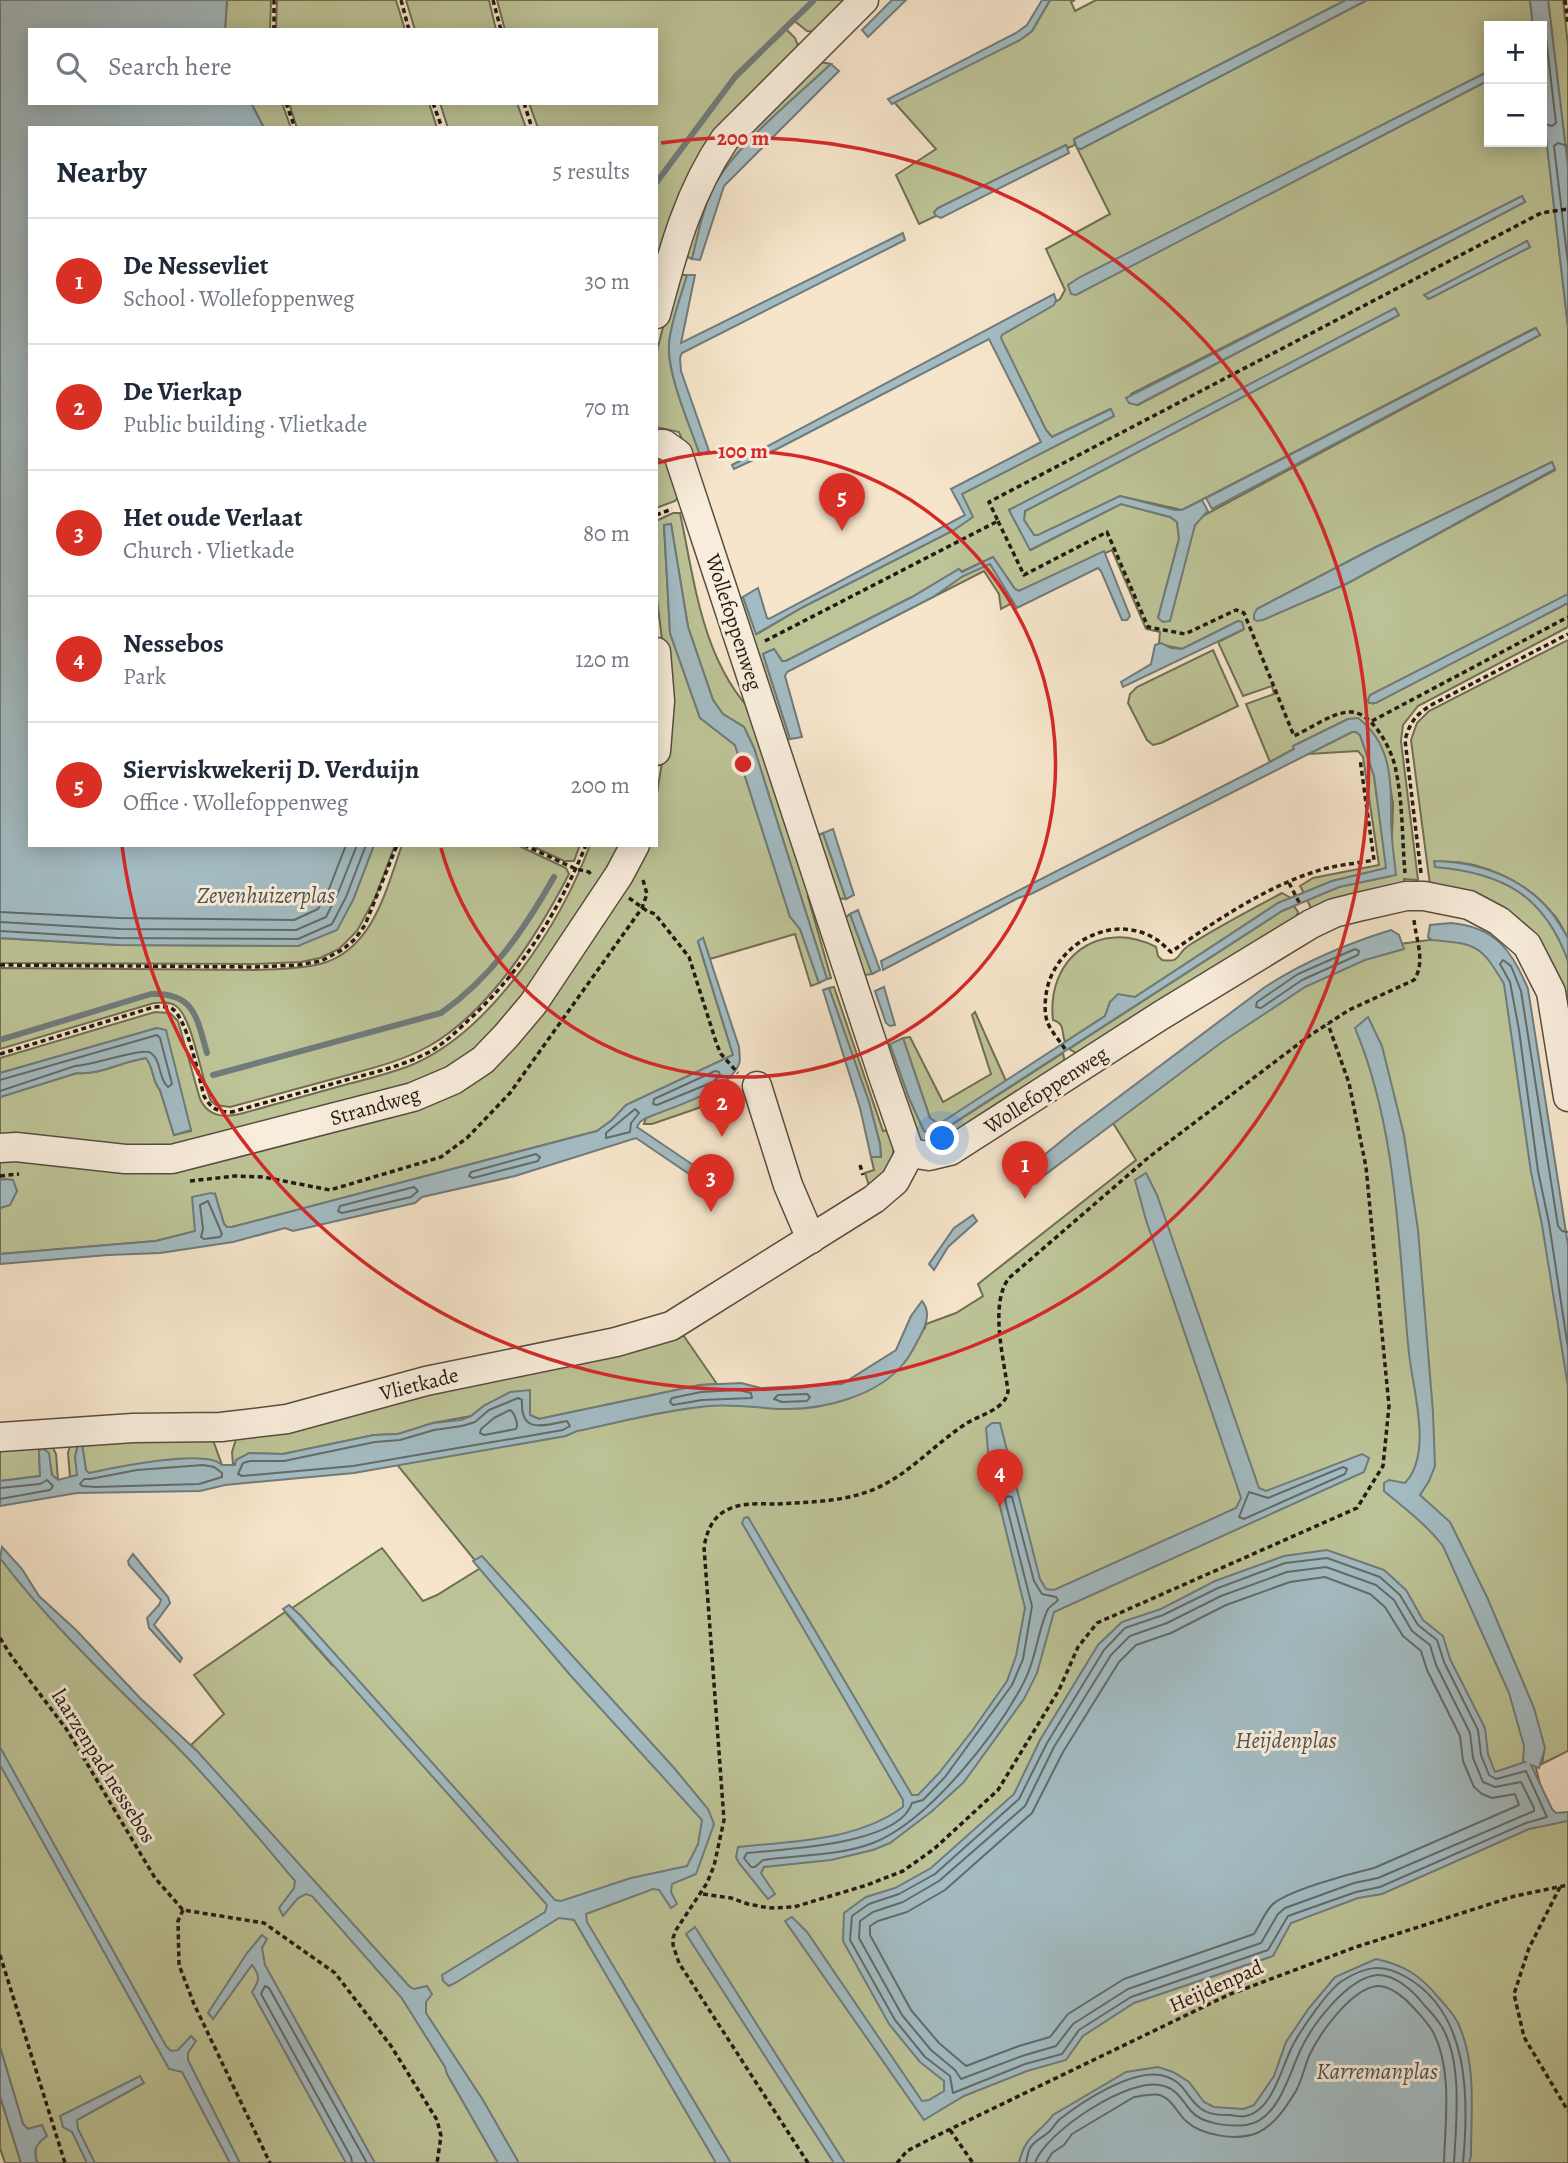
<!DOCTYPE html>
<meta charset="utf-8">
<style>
:root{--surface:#fff;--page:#f6f6f7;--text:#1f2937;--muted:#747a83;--line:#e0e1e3;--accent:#d93025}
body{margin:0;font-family:Alegreya,serif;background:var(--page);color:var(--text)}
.controls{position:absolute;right:21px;top:21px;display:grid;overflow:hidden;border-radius:0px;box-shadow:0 4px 18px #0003}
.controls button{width:63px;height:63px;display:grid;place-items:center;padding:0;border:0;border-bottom:2px solid var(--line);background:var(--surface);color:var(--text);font:35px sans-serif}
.you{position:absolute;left:943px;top:1139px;width:24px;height:24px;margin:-18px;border:5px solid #fff;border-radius:50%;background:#1a73e8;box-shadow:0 0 0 10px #1a73e833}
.badge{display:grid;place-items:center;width:46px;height:46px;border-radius:50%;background:var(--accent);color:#fff;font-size:23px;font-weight:700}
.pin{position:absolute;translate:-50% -58px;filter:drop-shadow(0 2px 4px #0008)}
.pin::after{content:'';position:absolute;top:37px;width:24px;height:21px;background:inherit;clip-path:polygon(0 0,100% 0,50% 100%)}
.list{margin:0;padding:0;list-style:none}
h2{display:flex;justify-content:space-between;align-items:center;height:91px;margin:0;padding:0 28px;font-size:30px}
h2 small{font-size:23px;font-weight:400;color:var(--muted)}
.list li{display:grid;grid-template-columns:46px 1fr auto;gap:21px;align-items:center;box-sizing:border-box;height:126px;padding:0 28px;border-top:2px solid var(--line)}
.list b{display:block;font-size:26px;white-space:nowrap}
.list p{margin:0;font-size:23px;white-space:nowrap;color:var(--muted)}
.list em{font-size:23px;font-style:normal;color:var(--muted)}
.icon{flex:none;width:38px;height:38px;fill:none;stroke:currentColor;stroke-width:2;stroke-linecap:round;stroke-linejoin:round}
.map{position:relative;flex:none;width:1568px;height:2163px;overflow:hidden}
.search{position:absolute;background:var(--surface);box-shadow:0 4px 18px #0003;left:28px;top:28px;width:630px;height:77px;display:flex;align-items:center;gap:18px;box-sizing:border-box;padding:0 24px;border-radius:0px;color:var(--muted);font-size:26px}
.panel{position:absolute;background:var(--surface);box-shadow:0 4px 18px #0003;left:28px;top:126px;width:630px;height:721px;border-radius:0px}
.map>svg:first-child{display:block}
.green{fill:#bdc497;stroke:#706f54;stroke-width:2;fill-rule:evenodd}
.water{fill:#a3bcc3;stroke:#707b7c;stroke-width:2}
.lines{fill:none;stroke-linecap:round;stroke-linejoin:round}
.shore{stroke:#636b6a;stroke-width:2}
.stream{stroke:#707b7c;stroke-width:6}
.minor-casing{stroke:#584d40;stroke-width:31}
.path{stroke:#231a12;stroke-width:3.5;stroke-dasharray:5 3.5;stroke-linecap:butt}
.minor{stroke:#f9eedd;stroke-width:28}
.ring{fill:none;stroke:#d62828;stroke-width:3.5}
.labels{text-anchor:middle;stroke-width:6;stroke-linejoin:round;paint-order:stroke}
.street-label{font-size:21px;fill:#231a12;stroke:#f9eedd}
.water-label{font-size:23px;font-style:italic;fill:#505350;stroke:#f9eedd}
.centre{fill:#d62828;stroke:#f9eedd;stroke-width:3.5}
.ring-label{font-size:21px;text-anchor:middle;font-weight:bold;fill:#d62828;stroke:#f9eedd;stroke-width:6;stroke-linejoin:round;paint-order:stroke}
</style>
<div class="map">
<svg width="1568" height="2163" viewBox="0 0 1568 2163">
<rect width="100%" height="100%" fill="#f6e5cb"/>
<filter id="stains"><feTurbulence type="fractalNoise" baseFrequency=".00286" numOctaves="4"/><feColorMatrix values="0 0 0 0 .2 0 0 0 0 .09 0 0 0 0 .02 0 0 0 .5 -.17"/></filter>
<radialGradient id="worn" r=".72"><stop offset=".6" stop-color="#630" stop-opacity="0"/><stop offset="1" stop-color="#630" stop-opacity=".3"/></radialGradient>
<!-- green -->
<g class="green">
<polygon points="227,0 271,0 270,30 225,30"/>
<polygon points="277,0 396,0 405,30 276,30"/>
<polygon points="406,0 489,0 496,30 415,30"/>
<polygon points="497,0 851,0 818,32 807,31 792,19 784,27 795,38 800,50 778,69 656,279 656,128 538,128 529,103 656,103 656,30 505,30"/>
<polygon points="1050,0 1075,0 1071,2 1075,11 1096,0 1346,0 1074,139 1075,145 1068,148 1066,145 938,208 934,212 936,216 919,224 896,175 936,149 894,102 1020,40 1032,31"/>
<path d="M1367,0H1530L1533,26H1489V71L1068,285L1341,157L1489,80V142H1542V102L1568,327V594L1372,704L1568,603V627L1418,706L1403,725L1401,741L1418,880L1404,879L1403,890L1312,910L1307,900L1339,887L1391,876L1393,803L1385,758L1348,719L1293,746L1294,749L1270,762L1246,704L1274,694L1272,686L1243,696L1218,642L1243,630L1242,622L1238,621L1182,649L1159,644L1160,632L1146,629L1112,550L1019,591L1015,589L993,557L961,572L959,569L912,597L786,661H782L774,649L763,654L790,739L783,741L736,600L743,597L757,634L803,607L954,530L972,517L961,494L1114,416L1110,409L1052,437L1046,430L1000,338L1001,335L1060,299L1065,290L1046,249L1110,214L1077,148L1081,149ZM1522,196L1525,202L1138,405L1129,403L1131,394ZM1527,241L1530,247L1427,299ZM1399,315L1025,511L1024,520L1034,535H1039L1120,496L1182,510L1535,328L1540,335L1201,517L1195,525L1158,618L1179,539L1177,522L1170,517L1121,504L1031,550L1009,510ZM1552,462L1555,470L1348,583L1311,599L1257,609L1374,548Z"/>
<polygon points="1548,0 1563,0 1568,46 1568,167"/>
<path d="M814,61L831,64C797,96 740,142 717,181C703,205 699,232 692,259L682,254L717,167Z"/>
<polygon points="251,103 282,103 291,128 264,128"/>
<polygon points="289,103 429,103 437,128 297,128"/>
<polygon points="440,103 517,103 526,128 448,128"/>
<path d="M676,275H687C681,297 671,321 669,344C667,374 690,426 700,455H689L679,432L656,427V355Z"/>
<polygon points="661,459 666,461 679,496 675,501 656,508 656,460"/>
<path d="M673,513H680C695,583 702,662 756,716L809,881L808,897L831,978L827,979L754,748L744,727L723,714L713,700L688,627L671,524L664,525L670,633L700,718L735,745L790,916L800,929L819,983L811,986L795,934L710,959L703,938L698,942L733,1055L626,1105L612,1120L597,1131L232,1227H227L224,1224L215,1194L196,1231L156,1241L0,1254V1208L10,1205L17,1191L6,1179L0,1180V1158L123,1167L443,1095L645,845H656V800L665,743L666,671L656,592V521Z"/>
<polygon points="990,563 1014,602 1001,609 999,594 984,571 829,650 933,597 963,576"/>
<path d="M1568,640V939C1564,931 1560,922 1554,915C1527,881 1478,858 1434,862C1486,876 1527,881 1555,932C1560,941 1566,951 1568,962C1568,986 1568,1017 1568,1043L1551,977L1430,885L1411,740L1417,723L1429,711Z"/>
<polygon points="1213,650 1238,706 1161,743 1153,745 1147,740 1128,703 1130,694 1137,687"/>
<polygon points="1352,732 1356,732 1360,735 1374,776 1387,868 1332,881 1304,893 1300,886 1313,878 1379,865 1363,757 1358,751 1308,754"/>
<polygon points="823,833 846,899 834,898 817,836"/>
<polygon points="374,845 395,845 375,898 357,931 339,949 320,958 301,962 255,964 0,963 0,938 118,945 299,946 353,900"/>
<path d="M402,845H517L566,868L569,874C538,934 489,1012 429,1046C402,1061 373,1068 344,1076C306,1086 268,1097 230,1107L216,1105L211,1101C201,1079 193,1018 176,1006C170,1001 161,1003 154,1003L0,1049V968L256,970C277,969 299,969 320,964C373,950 386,890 402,845Z"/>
<polygon points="530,845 580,845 574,861 564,861"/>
<path d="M590,845H626L498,1032L435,1079L171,1150L0,1140V1097L77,1073C101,1075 123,1061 146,1058C154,1068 152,1081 160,1090L174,1135L191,1131L157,1028L0,1073V1058L155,1012L170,1013L178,1021L200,1099C208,1116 222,1118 240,1114C276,1104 312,1094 348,1084C370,1078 393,1073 414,1064C493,1029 561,923 590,845Z"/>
<path d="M1282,893L1291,898L1278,903L1135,997L1110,1002L1105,1016L1065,1042C1061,1033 1066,1024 1053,1020C1046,958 1099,918 1156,947L1158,956L1162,960C1182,963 1176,954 1188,946C1219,926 1250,910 1282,893Z"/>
<polygon points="1294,906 1298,912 1296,918 1083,1057 1069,1049 1282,911"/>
<polygon points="850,914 872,974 859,976 841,921"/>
<path d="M1473,934L1511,968L1568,1316V1751L1542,1764L1544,1752L1533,1756L1548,1816L1568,1815V2163H37C33,2151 36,2140 36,2127L28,2129L23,2124L0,2047V1558L193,1757L199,1753L191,1745L224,1714L194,1675L285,1612L333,1666L301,1616L292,1608L382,1548L423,1601L437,1595L479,1569H482L390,1456L672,1402H792L876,1380L925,1328L926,1324L956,1313L983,1296L978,1284L1136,1160L1113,1123L1341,952Z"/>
<path d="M834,987L883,1131L888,1130C902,1157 887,1169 870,1189L865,1173L874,1170L871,1157H881L880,1144L869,1102L829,988Z"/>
<path d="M975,1012L1006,1081L945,1121C938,1125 935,1124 930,1118L903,1038L910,1037L943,1102L991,1074L972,1015Z"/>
<polygon points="890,1044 909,1098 924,1131 939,1133 1063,1053 1066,1068 944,1144 921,1142 879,1049"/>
<polygon points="717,1088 723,1089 723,1096 710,1104 652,1124 644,1124 646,1118"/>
<polygon points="679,1329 717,1384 700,1385 539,1419 530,1415 530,1398 485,1405 471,1416 433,1423 398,1434 374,1435 283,1454 249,1453 233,1465 232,1452 236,1439"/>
<polygon points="213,1440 222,1465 88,1473 86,1471 82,1445 78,1444 75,1457 78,1475 70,1477 68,1453 71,1442"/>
<polygon points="0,1444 51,1444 56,1454 58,1480 52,1475 48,1453 39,1451 40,1476 0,1481"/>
<polygon points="0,2096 21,2163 5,2163 0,2148"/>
</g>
<!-- water -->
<g class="water">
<polygon points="0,0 227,0 225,30 30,30 30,103 251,103 264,128 30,128 30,845 374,845 353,900 337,930 298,946 118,945 0,938"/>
<polygon points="892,0 906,0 868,37 862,30"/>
<polygon points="1042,0 1050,0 1032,31 1020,40 892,104 888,99 1016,33 1027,25"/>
<polygon points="1346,0 1367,0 1081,149 1077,148 1074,139"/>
<polygon points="1530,0 1548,0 1568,167 1568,327 1542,102 1542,26 1533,26"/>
<path d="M831,64L839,71L724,186L700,260L692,259C699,232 703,205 717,181C740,142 797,96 831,64Z"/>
<polygon points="1489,71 1489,80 1076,295 1071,294 1068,285 1080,277"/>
<polygon points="1066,145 1069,153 941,218 936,216 934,212 938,208"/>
<polygon points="1522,196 1525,202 1137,405 1129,403 1126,398"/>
<path d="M903,233L905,240L682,353L680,358L681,371L709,451L700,455C690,426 667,374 669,344C671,321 681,297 687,275H695L681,343Z"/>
<polygon points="1527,241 1530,247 1429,299 1424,295"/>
<polygon points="1054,294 1056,300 1054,305 1002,335 1001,338 1046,430 1052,437 1111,409 1114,416 962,494 973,517 954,530 803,607 756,634 743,597 758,588 767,618 769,619 965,515 951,489 1041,442 989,339 777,449 734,469 732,465"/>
<polygon points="1395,308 1399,315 1025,511 1024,520 1034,535 1038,535 1120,496 1175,510 1182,510 1202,500 1208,511 1195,525 1170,621 1163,622 1158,618 1179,539 1177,522 1170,517 1121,504 1030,550 1009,510"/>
<polygon points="1536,328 1540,335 1212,509 1206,498"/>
<polygon points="1552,462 1555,469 1348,583 1263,620 1257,621 1254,619 1254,614 1257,609 1374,548"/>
<polygon points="671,524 688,627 713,700 723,714 744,727 754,748 827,979 819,983 800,929 790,917 735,745 700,718 670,633 664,525"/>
<polygon points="1104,551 1130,616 1127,620 1122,620 1101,571 1098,568 1017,608 990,564 963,576 933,597 787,672 785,676 802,737 790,739 763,654 774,649 782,661 786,661 912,597 959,569 962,572 993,557 1015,589 1019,591"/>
<polygon points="1568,594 1568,603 1376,703 1369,703 1368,700 1370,695"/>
<polygon points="1238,621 1242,622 1244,629 1123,687 1121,682 1151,664 1155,645 1161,643 1171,648 1182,649"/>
<path d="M1358,718C1392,744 1391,781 1391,819C1391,838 1394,856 1396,875L1339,887L1282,911L938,1133L924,1131L909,1098L890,1044L903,1038L930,1118L939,1124L1105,1016L1110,1002L1118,994L1135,997L1278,903L1332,881L1386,868L1374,776L1360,735L1356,732H1352L1031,894L1018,898L883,970L881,961L1270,762L1294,749L1293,746L1348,719Z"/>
<polygon points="833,829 854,895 846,899 823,833"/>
<path d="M1434,861C1483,862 1534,881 1560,925C1562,929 1567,935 1568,939C1568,946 1568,955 1568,961C1544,895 1503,873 1435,867Z"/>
<polygon points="858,910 880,970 872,974 850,914"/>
<path d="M1451,923C1495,927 1512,950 1528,989L1568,1245V1387L1542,1225L1531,1172L1504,984C1481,945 1477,944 1432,940L1428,937L1430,925Z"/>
<path d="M1391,930L1399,935L1404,949L1365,960L1305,987L1222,1042L1034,1183L1026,1170L1076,1129L1265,987C1305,961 1346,944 1391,930Z"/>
<path d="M703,938L739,1047C739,1052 741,1059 739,1064C728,1092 672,1107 646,1118L640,1122L637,1127L702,1171L698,1180L636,1138L515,1176L422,1197L415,1203L293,1231L285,1228L233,1242L160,1253L108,1255L0,1264V1254L156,1241L195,1231L192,1197L211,1193L215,1194L224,1224L227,1227H232L597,1131L612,1120L626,1105L733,1055L698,941Z"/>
<polygon points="884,987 895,1025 890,1026 886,1023 875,991"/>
<polygon points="829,988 869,1102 880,1144 881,1157 871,1157 860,1108 823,990"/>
<path d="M1368,1017L1382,1046L1404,1135L1418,1230L1433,1412L1435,1466L1429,1481L1420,1495L1450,1522L1487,1597L1534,1708L1545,1748L1539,1768L1531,1765L1552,1809L1556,1813L1568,1812V1821L1529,1829L1382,1894L1358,1898L1291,1923L1273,1956L1134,2003L1083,2036L1066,2060L1027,2071L964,2096L924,2120L785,1921L792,1917L807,1932L922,2101L929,2100L944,2091V2081L920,2062L889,2024L843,1941L844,1913L866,1897L895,1888L931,1868L1014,1794L1040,1740L1098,1645L1122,1622L1161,1609L1215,1581L1284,1556L1327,1550L1384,1570L1406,1590L1423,1620L1443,1636L1450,1659L1485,1728L1488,1754L1495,1772L1525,1762L1523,1761L1524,1746L1509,1693L1443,1546C1426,1524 1405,1509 1384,1491V1483L1389,1480L1405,1483C1433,1454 1413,1390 1409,1354C1398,1244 1398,1131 1355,1028Z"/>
<path d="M157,1028L166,1030L191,1130L174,1135L160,1090C152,1081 154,1068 146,1058C123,1061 101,1075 77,1073L0,1097V1073Z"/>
<path d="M1146,1173L1157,1195L1259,1488L1266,1491L1362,1454L1369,1458L1364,1472L1054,1612L1037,1673L1024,1699L964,1782L931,1812L890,1843L873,1850L831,1860L764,1867L761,1873L775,1894L768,1899L739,1863L736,1857L738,1847C795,1841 856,1841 903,1807V1800L742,1523L744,1518L748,1517L912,1795H918L939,1773L972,1731L1007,1681L1016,1656L1025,1608L989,1462L986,1428L992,1423H1000L1040,1579L1046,1589L1054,1590L1236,1508L1241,1498L1236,1483L1146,1220L1135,1180Z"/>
<polygon points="6,1179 13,1180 17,1191 10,1205 0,1208 0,1180"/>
<polygon points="973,1215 977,1221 948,1247 934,1270 929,1264 954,1228"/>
<path d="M922,1301C932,1313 925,1328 918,1340C914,1348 910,1356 904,1363C878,1396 823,1410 783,1409C758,1408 734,1404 709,1406C665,1410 621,1422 577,1431L566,1436L354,1473L225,1485L200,1491L77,1493L0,1506V1481L40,1476L39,1451L42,1448L49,1453L52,1475L58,1480L77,1475L75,1457L78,1444H82L86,1470L89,1473C112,1468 206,1448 222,1465H235L236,1460L249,1453L283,1454L374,1435L398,1434L433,1423L461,1420L471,1416L485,1405L510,1392L530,1390V1415L539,1419L700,1385L741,1383L761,1388L842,1384L896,1350L911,1316Z"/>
<path d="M2,1547L22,1569L39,1596L76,1630L140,1698L198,1752L409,1986L414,1989L427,1986L432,1994L426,2002V2013L483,2100L519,2163H498L447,2074L445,2067L401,1997L312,1896L306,1894L298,1898L283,1916L279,1908L294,1888L295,1881C257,1836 220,1791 179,1749C118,1687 52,1627 0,1558Z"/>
<polygon points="133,1554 168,1597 170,1603 154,1625 182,1658 180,1662 149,1628 147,1618 159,1605 161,1600 129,1565 128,1561"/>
<polygon points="482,1556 675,1769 708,1809 714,1824 696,1874 672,1884 671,1892 677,1904 671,1908 659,1890 653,1889 586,1914 587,1922 731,2163 716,2163 574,1920 559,1918 457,1982 449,1986 443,1981 442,1975 545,1912 547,1905 283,1609 289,1605 301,1616 555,1900 561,1901 631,1878 687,1866 698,1844 702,1820 571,1676 473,1561"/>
<polygon points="0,1747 166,2046 171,2051 178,2050 191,2036 196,2041 188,2053 188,2060 240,2163 230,2163 182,2072 169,2069 0,1765"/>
<polygon points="695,1927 845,2163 834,2163 686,1934"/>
<path d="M262,1935L267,1939L262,1948L265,1965L375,2163H346L252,1992C259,1981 261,1976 252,1965L213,2019L208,2013L247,1953Z"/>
<path d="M1376,1959C1404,1965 1420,1975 1438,1997C1445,2005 1453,2013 1458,2023C1477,2064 1471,2112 1471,2156L1469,2163H1019C1025,2135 1038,2135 1053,2115L1126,2072L1158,2067L1173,2072L1189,2082L1204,2102L1214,2107L1244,2109L1254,2105L1274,2076L1286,2042L1309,2008L1335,1977Z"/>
<path d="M0,2047L23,2124L28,2129L42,2125L47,2136C36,2144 33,2149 37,2163H21L0,2096Z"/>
<polygon points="140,2076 144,2083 77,2120 78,2129 95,2163 87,2163 72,2132 63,2127 60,2116"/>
</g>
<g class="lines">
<!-- shore -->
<g class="shore">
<polyline points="1542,27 1545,30 1556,123 1552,126 1542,123"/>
<polyline points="1568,146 1558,143 1554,146 1568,264"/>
<polyline points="0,912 119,918 294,920 318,909 329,889 346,845"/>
<polyline points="0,922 119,929 296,930 326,917 338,893 357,845"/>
<polyline points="0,931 118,938 298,939 332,924 346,897 366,845"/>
<polygon points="1355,949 1359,951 1358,955 1302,980 1261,1008 1256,1007 1257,1002 1298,974"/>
<polygon points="715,1071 719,1072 720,1075 713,1082 657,1105 653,1104 654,1099"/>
<path d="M0,1080L157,1035L160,1038L172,1084L168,1087C158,1079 162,1061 151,1053C143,1047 91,1066 75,1066L0,1091"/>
<polygon points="635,1109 639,1113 631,1123 630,1132 606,1138 606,1133"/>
<polygon points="536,1154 540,1157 538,1161 473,1178 469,1176 471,1172"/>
<polygon points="414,1187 418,1191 411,1197 342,1213 338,1211 340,1206"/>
<polygon points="208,1201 222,1234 220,1237 204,1239 201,1237 203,1229 200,1205"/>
<polyline points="1568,1232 1562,1231 1558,1226 1521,991 1511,966 1503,960 1500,964 1510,982 1519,1030 1538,1171 1549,1223 1568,1348"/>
<polygon points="739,1390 751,1393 752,1398 702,1400 673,1405 670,1402 672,1398 701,1392"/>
<polygon points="807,1394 810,1397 807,1401 782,1402 774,1399 778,1395"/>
<path d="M518,1398L522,1400C520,1435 544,1425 567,1421L570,1426L563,1430L353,1466L242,1476L238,1474L243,1463L250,1461H284L375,1442L400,1440L434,1430L462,1426L475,1422L489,1410Z"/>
<path d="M510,1410C514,1412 519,1424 516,1429L484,1435L480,1433L481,1429L494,1418Z"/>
<polygon points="203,1465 214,1467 222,1473 222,1477 199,1484 95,1487 82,1486 80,1484 84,1479 90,1479 137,1470"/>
<polygon points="1343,1467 1347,1469 1345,1474 1244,1519 1239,1517 1249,1492 1268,1498"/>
<polyline points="0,1488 40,1484 47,1480 53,1486 50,1490 0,1499"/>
<path d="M1007,1496L1012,1497L1034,1581L1042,1594L1056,1597L1058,1600C1055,1604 1049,1606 1047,1611C1037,1634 1036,1660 1024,1682C997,1734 929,1821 873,1843C839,1856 799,1855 763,1860L755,1867H751L744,1858L747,1853C784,1849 899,1845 912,1803L923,1800L945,1777L1012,1685L1023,1659L1032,1606L1005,1500Z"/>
<polygon points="1327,1558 1380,1577 1400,1595 1418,1625 1437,1640 1444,1662 1478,1730 1481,1755 1489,1775 1496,1779 1526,1771 1547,1817 1526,1823 1380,1887 1356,1892 1288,1916 1268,1950 1131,1997 1079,2030 1062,2054 1025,2064 953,2093 950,2076 925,2057 895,2020 850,1940 852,1916 869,1904 899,1894 935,1874 1019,1799 1047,1743 1104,1650 1125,1628 1163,1615 1218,1588 1285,1563"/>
<polygon points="1326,1567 1376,1585 1394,1600 1412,1631 1430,1645 1436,1665 1470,1733 1473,1758 1483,1782 1495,1787 1521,1782 1534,1808 1534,1811 1378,1878 1354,1883 1285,1908 1278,1914 1261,1943 1128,1989 1073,2024 1056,2046 1022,2056 961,2079 955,2070 931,2050 902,2015 859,1938 860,1921 873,1912 903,1902 939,1881 1025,1806 1054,1747 1111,1655 1130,1636 1167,1623 1221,1596 1287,1572"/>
<path d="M1325,1577L1370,1594L1385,1607L1403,1636L1421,1651L1427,1670L1460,1736L1463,1761L1474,1787L1482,1794L1492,1798L1515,1794L1519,1805L1374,1868C1353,1873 1284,1891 1271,1906C1264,1914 1260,1925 1254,1934L1124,1979L1068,2014L1050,2037L1019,2046L966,2066L939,2043L911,2010L870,1935V1926L878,1921L907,1912L945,1890L1032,1813L1063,1752L1119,1662L1136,1645L1171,1633L1226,1605L1290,1582Z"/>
<polyline points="352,2163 351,2157 261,1994 265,1986 269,1988 367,2163"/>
<path d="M1026,2163C1027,2158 1028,2152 1030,2148C1035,2140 1044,2137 1050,2131C1054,2127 1056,2122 1060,2119C1083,2101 1131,2070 1160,2075C1185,2080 1184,2095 1200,2108C1209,2115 1220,2115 1230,2115C1235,2116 1241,2117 1246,2116C1274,2110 1282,2064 1294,2043C1303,2027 1328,1990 1342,1981C1366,1966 1382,1963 1406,1977C1470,2013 1469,2099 1463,2163"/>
<path d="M1035,2163C1044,2133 1132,2074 1164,2086C1178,2090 1182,2101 1191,2111C1202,2124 1229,2127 1246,2125C1277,2122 1289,2075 1300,2051C1312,2025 1347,1978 1377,1975C1396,1974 1415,1993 1425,2006C1431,2012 1437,2019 1442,2027C1463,2063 1456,2123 1454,2163"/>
<path d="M1046,2163L1052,2153L1064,2145L1072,2134L1134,2097C1142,2096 1153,2093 1160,2095C1173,2100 1177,2113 1186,2121C1202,2136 1237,2141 1257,2133C1275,2125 1286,2107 1296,2091C1302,2080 1304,2068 1309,2056C1319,2034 1351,1989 1377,1986C1390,1985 1406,1999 1413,2007C1420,2015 1428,2023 1433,2032C1453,2070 1445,2122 1444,2163"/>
</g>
<!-- stream -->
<g class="stream">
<polyline points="656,183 735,77 814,0"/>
<path d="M0,1040L151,994C195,992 197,1019 207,1053"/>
<path d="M213,1075L441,1013C491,978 524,930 554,877"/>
</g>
<!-- minor casing -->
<g class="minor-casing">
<g id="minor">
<path d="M656,314C673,251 688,193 725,139L864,0"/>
<polyline points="656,444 664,444 678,454 883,1076 910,1153"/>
<polyline points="656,652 660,701 656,751"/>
<polyline points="757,1086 788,1185 811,1239"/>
<polyline points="0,1148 16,1147 125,1159 172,1159 413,1097 453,1080 483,1060 506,1036 533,1004 619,875 635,845"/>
<polyline points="910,1153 929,1156 950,1151 1160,1016 1311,924 1334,913 1358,907 1406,896 1424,896 1469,905 1499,921 1527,945 1551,992 1568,1097"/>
<polyline points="0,1437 133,1428 221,1427 287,1419 426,1381 616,1342 671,1326 874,1199 895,1181 910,1153"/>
</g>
</g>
<!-- path -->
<g class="path">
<polyline points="401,0 409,30"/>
<polyline points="493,0 501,30"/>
<polyline points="1565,0 1568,24"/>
<polyline points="274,30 274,0"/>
<polyline points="286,103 295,128"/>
<polyline points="433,103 442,128"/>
<polyline points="524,103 532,128"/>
<polyline points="656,515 672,509"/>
<path d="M998,521L1024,575L1107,532L1148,627L1185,634L1236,610L1244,613L1294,736C1310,729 1331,713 1349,712C1372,710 1393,751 1396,771C1403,804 1402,840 1405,873"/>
<polyline points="765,641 998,521 989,502 1541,213 1568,209"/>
<polyline points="1372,721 1568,617"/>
<polyline points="524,845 576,869 589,872 591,875"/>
<path d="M1421,873L1405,740C1410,722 1416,714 1433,704L1568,634"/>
<polyline points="1289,883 1300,904"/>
<polyline points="629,898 647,911 655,914 689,957 717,1045 721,1054 738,1073"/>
<polyline points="0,965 255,967 298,965 321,961 342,950 355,939 365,925 397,845"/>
<path d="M1065,1049C1059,1040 1050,1030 1047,1021C1044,1011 1045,999 1047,989C1057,944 1111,913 1154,938C1160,941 1165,947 1171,952C1214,922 1264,888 1314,872C1333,865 1354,864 1374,860L1360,759"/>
<path d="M0,1054L154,1007C160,1007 166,1006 171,1008C187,1016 199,1078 204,1096C211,1109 218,1112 232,1112C270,1101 308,1091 346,1080C375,1072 404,1066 431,1051C446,1042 459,1029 472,1017C523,969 559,910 586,845"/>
<polyline points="860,1165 863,1175"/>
<polyline points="0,1176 19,1174"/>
<polyline points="190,1181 235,1176 263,1177 330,1190 441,1157 467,1138 510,1093 642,908 647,894 643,880"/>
<polyline points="0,1638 12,1657 67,1730 155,1878 183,1910 264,1923 335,1973 391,2046 437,2120 441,2136 437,2163"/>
<polyline points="1560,1887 1529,1948 1514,1994 1524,2037 1568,2111"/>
<polyline points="703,1894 731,1898 748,1904 769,1908 794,1907 867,1885 903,1871 934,1849 998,1790 1059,1690 1078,1647 1097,1623 1357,1508 1383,1466 1389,1406 1366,1167 1349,1083 1328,1024"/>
<polyline points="183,1910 178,1921 179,1965 194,2004 270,2163"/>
<polyline points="0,1955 65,2163"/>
<polyline points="950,2130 973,2163"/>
<path d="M808,2163L679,1963L673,1945V1938L676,1930L707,1883L714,1866L724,1820L704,1547C707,1530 713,1516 729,1509C744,1502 762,1504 777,1504C811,1502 845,1502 877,1488C910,1473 934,1445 964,1425C978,1415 1006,1410 1008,1391C1004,1359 989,1304 1009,1278L1149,1157L1309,1036L1349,1010L1414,980C1426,962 1416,940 1414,920"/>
<polyline points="897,2163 907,2151 934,2137 1228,1995 1356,1947 1515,1896 1568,1885"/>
</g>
<!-- minor -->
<use href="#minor" class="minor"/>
</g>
<!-- distance rings -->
<g class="ring">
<path d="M657 463A313 313 0 1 1 441 848"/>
<path d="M661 143A626 626 0 1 1 122 846"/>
</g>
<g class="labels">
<!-- street labels -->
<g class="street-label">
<text transform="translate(734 622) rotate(72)" y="7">Wollefoppenweg</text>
<text transform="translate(1046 1090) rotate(-33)" y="7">Wollefoppenweg</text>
<text transform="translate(375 1106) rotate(-16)" y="7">Strandweg</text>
<text transform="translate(419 1384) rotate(-14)" y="7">Vlietkade</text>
<text transform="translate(104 1766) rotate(58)" y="7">laarzenpad nessebos</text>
<text transform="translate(1216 1986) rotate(-24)" y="7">Heijdenpad</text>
</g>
<!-- water labels -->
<g class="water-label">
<text x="266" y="903">Zevenhuizerplas</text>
<text x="1286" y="1748">Heijdenplas</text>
<text x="1377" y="2079">Karremanplas</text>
</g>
</g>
<circle cx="743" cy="764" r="10" class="centre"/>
<g class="ring-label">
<text x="743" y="145">200 m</text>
<text x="743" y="458">100 m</text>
</g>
<rect width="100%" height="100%" filter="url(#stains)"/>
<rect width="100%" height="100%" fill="url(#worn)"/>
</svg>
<div class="controls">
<button>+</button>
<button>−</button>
</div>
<div class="you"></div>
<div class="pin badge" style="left:1025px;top:1199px">1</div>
<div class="pin badge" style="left:722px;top:1137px">2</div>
<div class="pin badge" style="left:711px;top:1212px">3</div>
<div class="pin badge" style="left:1000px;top:1507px">4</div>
<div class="pin badge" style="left:842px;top:531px">5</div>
<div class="search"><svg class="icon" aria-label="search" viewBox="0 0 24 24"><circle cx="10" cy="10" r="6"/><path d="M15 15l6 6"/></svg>Search here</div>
<section class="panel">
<h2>Nearby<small>5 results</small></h2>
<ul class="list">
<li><span class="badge">1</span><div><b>De Nessevliet</b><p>School · Wollefoppenweg</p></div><em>30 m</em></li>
<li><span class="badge">2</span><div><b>De Vierkap</b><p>Public building · Vlietkade</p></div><em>70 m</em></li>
<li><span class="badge">3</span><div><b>Het oude Verlaat</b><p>Church · Vlietkade</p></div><em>80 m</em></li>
<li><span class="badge">4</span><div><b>Nessebos</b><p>Park</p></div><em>120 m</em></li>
<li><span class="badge">5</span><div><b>Sierviskwekerij D. Verduijn</b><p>Office · Wollefoppenweg</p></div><em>200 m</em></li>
</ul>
</section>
</div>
